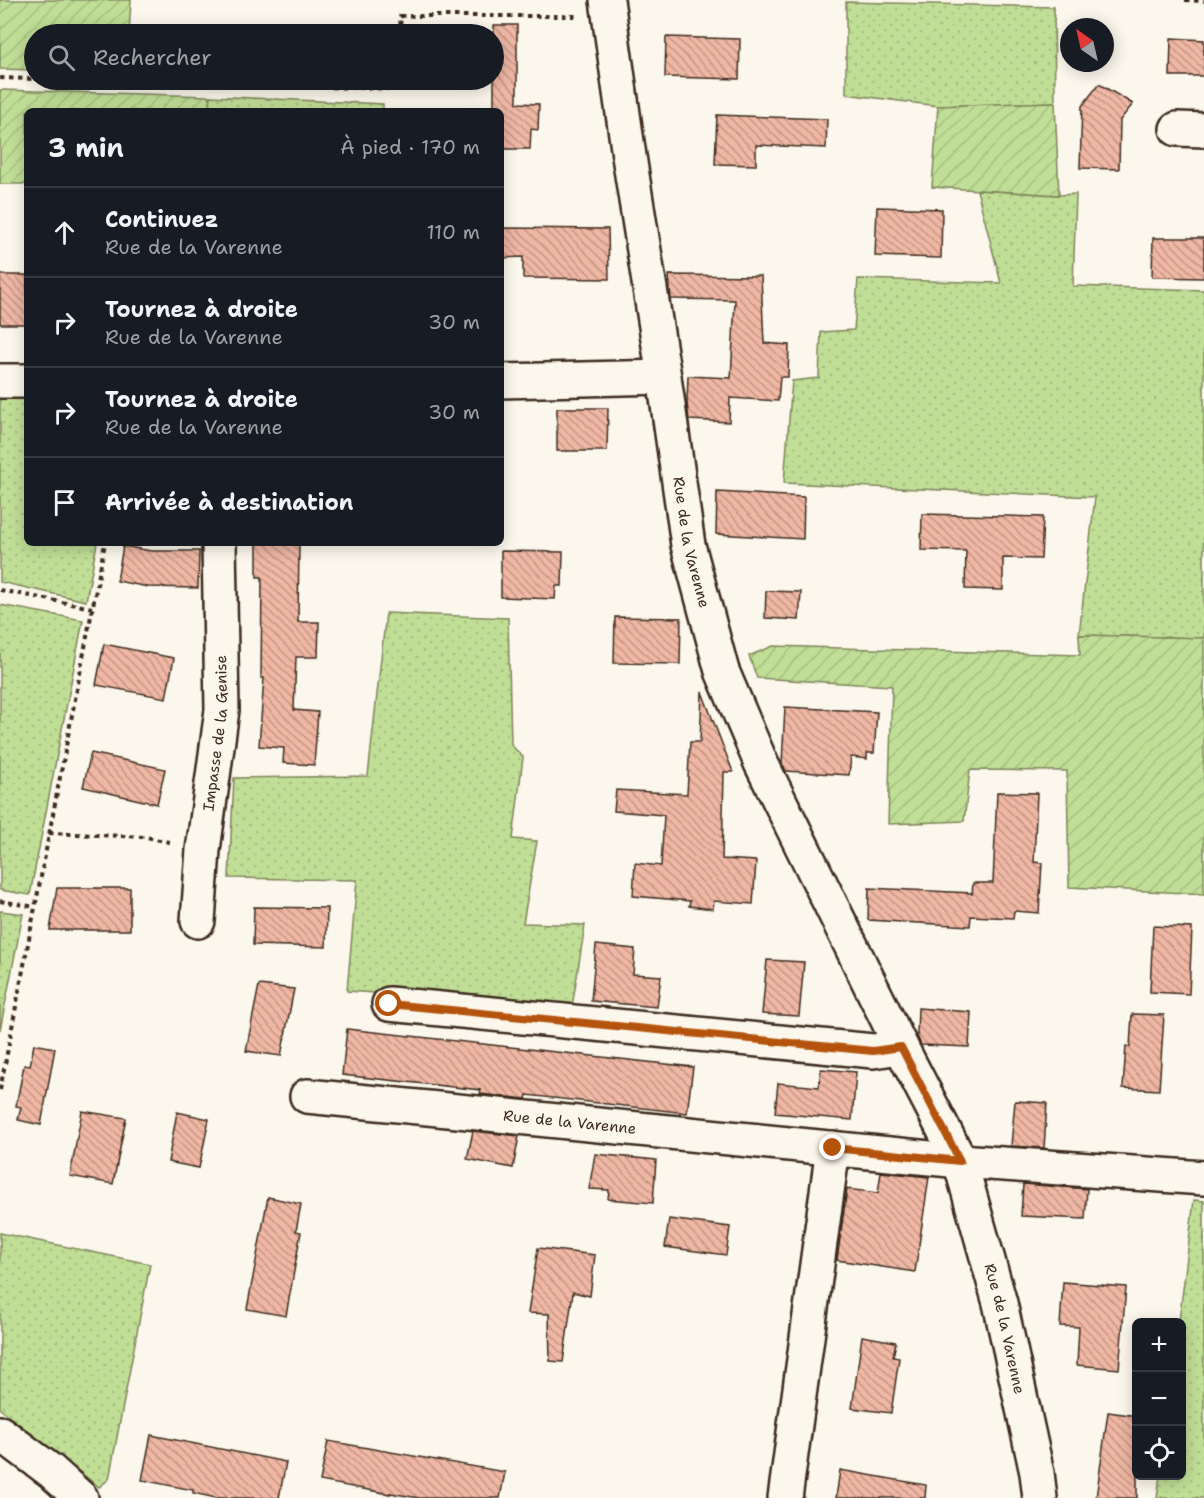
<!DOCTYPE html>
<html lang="fr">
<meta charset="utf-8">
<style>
:root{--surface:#171b24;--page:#20242c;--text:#f1f3f6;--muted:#9ea1a6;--line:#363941}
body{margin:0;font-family:"Shantell Sans",sans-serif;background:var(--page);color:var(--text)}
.controls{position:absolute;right:18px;bottom:18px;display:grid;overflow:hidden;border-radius:9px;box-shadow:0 3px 15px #0003}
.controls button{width:54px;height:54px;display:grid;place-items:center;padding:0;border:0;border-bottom:2px solid var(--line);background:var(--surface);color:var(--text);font:30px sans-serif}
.compass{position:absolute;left:1060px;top:18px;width:54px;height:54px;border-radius:50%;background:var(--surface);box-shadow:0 3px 15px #0003;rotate:326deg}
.stop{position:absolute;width:18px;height:18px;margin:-14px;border:4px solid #b45309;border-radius:50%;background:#fff}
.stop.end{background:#b45309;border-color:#fff;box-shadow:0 2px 6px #0008}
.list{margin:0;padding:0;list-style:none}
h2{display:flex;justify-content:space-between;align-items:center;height:78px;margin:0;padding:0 24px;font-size:26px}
h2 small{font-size:20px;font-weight:400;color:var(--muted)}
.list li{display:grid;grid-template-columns:39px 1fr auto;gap:18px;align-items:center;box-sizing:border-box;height:90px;padding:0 24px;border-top:2px solid var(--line)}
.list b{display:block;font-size:22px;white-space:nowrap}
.list p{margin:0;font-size:20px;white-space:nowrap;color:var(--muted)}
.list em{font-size:20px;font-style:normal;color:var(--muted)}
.icon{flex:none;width:33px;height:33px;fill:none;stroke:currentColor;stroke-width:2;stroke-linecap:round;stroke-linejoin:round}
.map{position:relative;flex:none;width:1204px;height:1498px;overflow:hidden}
.search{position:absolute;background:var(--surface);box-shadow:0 3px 15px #0003;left:24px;top:24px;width:480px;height:66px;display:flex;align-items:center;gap:15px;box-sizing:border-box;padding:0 21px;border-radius:33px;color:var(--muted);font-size:22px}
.panel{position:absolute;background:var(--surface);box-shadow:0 3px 15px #0003;left:24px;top:108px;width:480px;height:438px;border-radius:9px}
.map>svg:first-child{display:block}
.grass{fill:url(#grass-dots);stroke:#7e845a;stroke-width:1.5}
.garden{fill:url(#garden-furrows);stroke:#7e845a;stroke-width:1.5}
.building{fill:url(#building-back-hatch);stroke:#3b2a1e;stroke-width:1.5}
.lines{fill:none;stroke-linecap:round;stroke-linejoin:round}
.minor-casing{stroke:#3b2a1e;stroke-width:38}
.path{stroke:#3b2a1e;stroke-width:4;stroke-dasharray:4.5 4.5;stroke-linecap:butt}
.minor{stroke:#fbf7ec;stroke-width:33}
.route{stroke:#b45309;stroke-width:8}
.labels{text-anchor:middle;stroke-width:4.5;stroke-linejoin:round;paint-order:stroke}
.street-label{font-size:15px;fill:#3b2a1e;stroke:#fbf7ec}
</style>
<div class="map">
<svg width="1204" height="1498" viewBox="0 0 1204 1498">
<defs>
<pattern id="grass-dots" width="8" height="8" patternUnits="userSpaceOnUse" patternTransform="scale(1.5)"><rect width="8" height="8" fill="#c0de96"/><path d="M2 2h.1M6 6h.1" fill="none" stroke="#a6bf81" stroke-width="1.8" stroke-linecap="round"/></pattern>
<pattern id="garden-furrows" width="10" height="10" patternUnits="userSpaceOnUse" patternTransform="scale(1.5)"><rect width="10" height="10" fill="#c0de96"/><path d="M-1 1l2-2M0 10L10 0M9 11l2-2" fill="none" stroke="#a6bf81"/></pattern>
<pattern id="building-back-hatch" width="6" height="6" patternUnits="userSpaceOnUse" patternTransform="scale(1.5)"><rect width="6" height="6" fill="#efb7a4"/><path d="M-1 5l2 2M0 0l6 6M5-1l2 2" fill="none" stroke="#c39585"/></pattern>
</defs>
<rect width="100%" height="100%" fill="#fbf7ec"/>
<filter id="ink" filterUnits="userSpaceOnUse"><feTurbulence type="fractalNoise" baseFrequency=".0167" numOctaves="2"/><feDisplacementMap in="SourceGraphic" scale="12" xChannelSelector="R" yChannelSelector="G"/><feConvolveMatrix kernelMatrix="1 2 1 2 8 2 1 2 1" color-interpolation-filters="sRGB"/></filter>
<g filter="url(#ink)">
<!-- grass -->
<g class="grass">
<polygon points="846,2 1054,7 1055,102 938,106 846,94"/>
<polygon points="210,96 383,104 383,111 209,111"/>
<polygon points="977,190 1059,195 1076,194 1073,286 1204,290 1204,638 1079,635 1095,497 784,483 792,381 819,378 821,332 854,330 858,279 1001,283"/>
<polygon points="27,397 27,543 97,543 86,601 0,582 0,398"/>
<polygon points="0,605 83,620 30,895 0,890"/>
<polygon points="386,613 508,618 511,745 523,757 513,839 537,841 523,923 585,925 572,1007 347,991 357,880 229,878 234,778 368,776"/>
<polygon points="0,911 23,914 0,1030"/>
<polygon points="1194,1200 1204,1201 1204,1498 1157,1498 1160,1476 1182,1476 1182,1322 1179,1322"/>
<polygon points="0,1233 150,1264 109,1479 99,1487 0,1409"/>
</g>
<!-- garden -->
<g class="garden">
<polygon points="0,0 131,0 129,34 34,34 34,70 0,69"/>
<polygon points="0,90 210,96 209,111 27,111 27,184 0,184"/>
<polygon points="1055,102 1059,195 932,187 938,106"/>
<polygon points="1079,635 1204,638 1204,894 1069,887 1067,771 970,770 964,821 888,824 892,686 757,678 749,656 773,646 1080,655"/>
</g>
<!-- building -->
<g class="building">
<polygon points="494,25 517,25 517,103 539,104 538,130 531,129 530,149 501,149 501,111 494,111"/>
<polygon points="666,37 740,39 739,79 665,77"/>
<polygon points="1171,38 1204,40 1204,76 1170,76"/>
<polygon points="1099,84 1133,104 1120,120 1119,169 1080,168 1082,106"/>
<polygon points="717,115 827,119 826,148 756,145 756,165 715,164"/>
<polygon points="877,207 942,209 941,258 875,256"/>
<polygon points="501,228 608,229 609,279 523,278 523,257 501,258"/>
<polygon points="1153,238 1204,238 1204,278 1152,277"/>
<rect x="0" y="275" width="27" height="49"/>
<polygon points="669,275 761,276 764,343 789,345 788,377 780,377 778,401 730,398 729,422 689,420 687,403 688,376 731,378 735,300 671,299"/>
<polygon points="557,408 608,408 607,451 557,451"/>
<polygon points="717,492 804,497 803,539 716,534"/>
<polygon points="922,514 1043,517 1041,559 1003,558 1003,590 965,589 966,551 921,550"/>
<polygon points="257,543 299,543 298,622 319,622 318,657 296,657 294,710 318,712 314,765 283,763 284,748 259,746 264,678 261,678 262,577 257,577"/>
<polygon points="123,546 151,551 199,551 198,588 148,587 117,581"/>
<polygon points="501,551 563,552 562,586 556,586 555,599 501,597"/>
<polygon points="766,591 801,592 799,620 765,618"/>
<polygon points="615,617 681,618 680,664 614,663"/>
<polygon points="104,644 174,658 166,698 96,685"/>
<polygon points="702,692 733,772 724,772 722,859 756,861 753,904 714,901 713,909 689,906 690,901 633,896 635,863 661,866 664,815 614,811 616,790 687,794 690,742 700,742"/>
<polygon points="785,707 877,712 874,753 867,753 867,759 851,757 849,775 786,771 782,764"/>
<polygon points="91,753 165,769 157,804 83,787"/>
<polygon points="997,792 1037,793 1034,862 1042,863 1039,913 1014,911 1013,918 971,916 970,926 868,920 869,888 972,893 972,895 973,883 993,883"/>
<polygon points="57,888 130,888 130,930 50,930"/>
<polygon points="254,907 327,908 326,947 253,945"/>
<polygon points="1153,926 1192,928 1189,994 1150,992"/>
<polygon points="596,945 635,949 633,974 661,976 657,1007 591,1001"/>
<polygon points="767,960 804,962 799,1016 762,1014"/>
<polygon points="259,985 294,989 281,1056 246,1051"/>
<polygon points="918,1008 971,1012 969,1047 921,1045 917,1036"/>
<polygon points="1132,1014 1164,1015 1159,1090 1123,1088 1126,1046 1130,1047"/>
<polygon points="347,1029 693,1067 687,1113 527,1095 526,1099 480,1094 481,1090 342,1075"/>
<polygon points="34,1044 55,1048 41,1125 18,1120 21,1107 16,1106 24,1065 30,1066"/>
<polygon points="821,1069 856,1072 852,1120 775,1113 778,1083 819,1087"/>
<polygon points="1015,1101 1047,1103 1044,1148 1011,1146"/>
<polygon points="82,1111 126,1118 113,1184 70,1176"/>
<polygon points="177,1112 209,1119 199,1168 168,1162"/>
<polygon points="473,1131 519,1136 513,1168 467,1159"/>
<polygon points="595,1154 656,1160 653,1203 608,1199 609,1190 589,1189"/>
<polygon points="881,1172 929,1177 915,1272 837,1260 847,1189 878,1193"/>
<polygon points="1023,1184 1087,1189 1085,1219 1021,1216"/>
<polygon points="268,1197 301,1204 296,1231 301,1232 286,1316 247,1309"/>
<polygon points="669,1219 730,1227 726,1255 665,1247"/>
<polygon points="538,1248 595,1255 590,1296 573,1292 563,1362 550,1361 549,1314 528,1313"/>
<polygon points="1063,1282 1126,1287 1119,1369 1077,1365 1079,1327 1060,1326"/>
<polygon points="862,1336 896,1342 893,1357 899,1358 891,1413 852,1408"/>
<polygon points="1108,1412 1137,1416 1137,1498 1096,1498"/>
<polygon points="151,1435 286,1462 279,1498 216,1498 193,1493 193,1490 142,1480"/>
<polygon points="328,1441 505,1472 500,1498 419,1498 390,1493 390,1494 320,1481"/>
<polygon points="840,1470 926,1485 925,1498 836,1498"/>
</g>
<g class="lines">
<!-- minor casing -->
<g class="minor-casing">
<g id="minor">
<path id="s1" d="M607,0L629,156L664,377L688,545L722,671L761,763L901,1047L960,1161L1000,1303L1037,1473L1040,1498"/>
<polyline points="1177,129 1204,130"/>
<polyline points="0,381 27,381"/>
<polyline points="501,381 664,377"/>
<path id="s2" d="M198,921L203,850L222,710L219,543"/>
<polyline points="389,1004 873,1051 901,1047"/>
<path id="s3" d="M307,1096L960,1161L1204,1178"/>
<polyline points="0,1433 51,1471 81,1498"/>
<polyline points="785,1498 833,1148"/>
</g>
</g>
<!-- path -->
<g class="path">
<polyline points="1185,0 1204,1"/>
<polyline points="401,34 400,16 579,16"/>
<polyline points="0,78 34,79"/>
<polyline points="62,80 402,89 402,80"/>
<polyline points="0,590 92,608"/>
<polyline points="49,833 146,837 173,843"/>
<polyline points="0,901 35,907"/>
<polyline points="0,1090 105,543"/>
</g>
<!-- minor -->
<use href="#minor" class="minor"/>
</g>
</g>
<g class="lines" filter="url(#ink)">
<!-- route -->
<polyline class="route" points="389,1004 873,1051 901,1047 960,1161 833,1148"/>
</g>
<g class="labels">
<!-- street labels -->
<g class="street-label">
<text dy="5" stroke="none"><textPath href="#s1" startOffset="549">Rue de la Varenne</textPath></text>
<text dy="5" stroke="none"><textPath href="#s2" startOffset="189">Impasse de la Genise</textPath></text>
<text dy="5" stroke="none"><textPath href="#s3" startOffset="264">Rue de la Varenne</textPath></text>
<text dy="5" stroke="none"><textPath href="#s1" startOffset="1400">Rue de la Varenne</textPath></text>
</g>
</g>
</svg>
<div class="controls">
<button>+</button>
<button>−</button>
<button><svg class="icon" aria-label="locate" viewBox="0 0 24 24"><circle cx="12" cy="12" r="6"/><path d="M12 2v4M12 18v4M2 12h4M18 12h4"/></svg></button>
</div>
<svg class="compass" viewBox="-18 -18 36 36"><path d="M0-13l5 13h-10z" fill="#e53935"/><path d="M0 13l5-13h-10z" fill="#9ea1a6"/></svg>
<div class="stop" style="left:389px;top:1004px"></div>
<div class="stop end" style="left:833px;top:1148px"></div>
<div class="search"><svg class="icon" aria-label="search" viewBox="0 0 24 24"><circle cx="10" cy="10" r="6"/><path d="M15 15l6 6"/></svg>Rechercher</div>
<section class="panel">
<h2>3 min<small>À pied · 170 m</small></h2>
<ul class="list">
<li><svg class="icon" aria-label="ahead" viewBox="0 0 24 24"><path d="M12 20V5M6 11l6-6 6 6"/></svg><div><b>Continuez</b><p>Rue de la Varenne</p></div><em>110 m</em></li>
<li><svg class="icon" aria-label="right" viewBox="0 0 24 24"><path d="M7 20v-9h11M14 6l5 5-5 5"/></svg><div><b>Tournez à droite</b><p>Rue de la Varenne</p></div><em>30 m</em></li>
<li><svg class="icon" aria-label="right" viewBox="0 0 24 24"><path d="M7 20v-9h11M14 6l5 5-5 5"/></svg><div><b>Tournez à droite</b><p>Rue de la Varenne</p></div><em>30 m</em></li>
<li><svg class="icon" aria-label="arrive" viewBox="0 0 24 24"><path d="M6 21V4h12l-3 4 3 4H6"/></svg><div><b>Arrivée à destination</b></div></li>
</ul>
</section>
</div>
